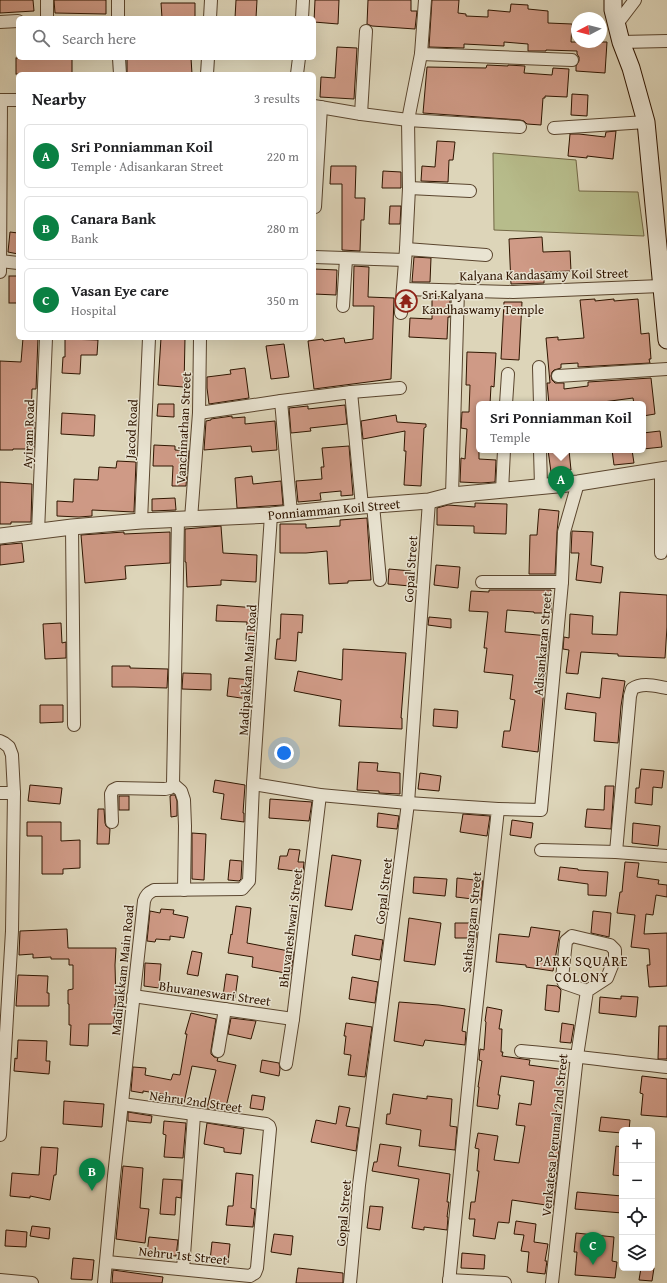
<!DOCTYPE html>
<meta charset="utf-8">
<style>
:root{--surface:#fff;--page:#f2f2f2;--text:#202124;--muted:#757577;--line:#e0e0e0;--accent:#0b8043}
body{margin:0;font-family:"Gentium Book Plus",serif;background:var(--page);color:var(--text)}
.controls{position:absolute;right:12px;bottom:12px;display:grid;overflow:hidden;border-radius:6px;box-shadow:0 4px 16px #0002}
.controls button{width:36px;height:36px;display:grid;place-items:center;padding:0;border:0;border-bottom:1px solid var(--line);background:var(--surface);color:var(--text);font:20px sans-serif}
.compass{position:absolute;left:571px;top:12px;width:36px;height:36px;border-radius:50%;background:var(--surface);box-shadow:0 4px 16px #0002;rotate:263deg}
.you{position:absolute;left:284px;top:753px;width:14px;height:14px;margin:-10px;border:3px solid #fff;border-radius:50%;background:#1a73e8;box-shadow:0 0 0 6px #1a73e833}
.badge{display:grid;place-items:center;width:26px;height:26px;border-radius:50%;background:var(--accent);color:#fff;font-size:13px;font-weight:700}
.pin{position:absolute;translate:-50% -33px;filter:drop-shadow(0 1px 2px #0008)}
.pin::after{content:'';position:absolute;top:21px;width:14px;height:12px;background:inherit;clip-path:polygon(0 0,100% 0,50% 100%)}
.popup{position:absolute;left:476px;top:401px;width:170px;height:52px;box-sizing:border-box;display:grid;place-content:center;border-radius:6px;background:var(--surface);filter:drop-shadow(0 1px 3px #0005);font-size:13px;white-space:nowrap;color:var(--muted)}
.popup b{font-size:15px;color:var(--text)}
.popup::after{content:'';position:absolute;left:50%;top:100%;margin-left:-8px;border:8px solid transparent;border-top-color:var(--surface)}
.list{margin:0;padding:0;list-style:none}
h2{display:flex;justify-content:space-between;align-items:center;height:52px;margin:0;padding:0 16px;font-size:17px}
h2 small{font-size:13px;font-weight:400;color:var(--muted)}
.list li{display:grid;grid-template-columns:26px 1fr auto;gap:12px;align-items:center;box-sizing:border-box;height:64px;margin:0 8px 8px;padding:0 8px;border:1px solid var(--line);border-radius:6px}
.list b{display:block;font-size:15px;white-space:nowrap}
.list p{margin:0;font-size:13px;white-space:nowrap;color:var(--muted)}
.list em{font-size:13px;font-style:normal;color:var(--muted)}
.icon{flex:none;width:22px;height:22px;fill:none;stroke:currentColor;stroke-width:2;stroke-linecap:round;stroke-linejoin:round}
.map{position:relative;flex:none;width:667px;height:1283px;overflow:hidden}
.search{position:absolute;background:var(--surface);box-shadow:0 4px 16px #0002;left:16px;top:16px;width:300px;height:44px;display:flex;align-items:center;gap:10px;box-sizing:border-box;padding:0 14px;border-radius:6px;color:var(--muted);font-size:15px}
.panel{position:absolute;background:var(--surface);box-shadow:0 4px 16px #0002;left:16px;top:72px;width:300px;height:268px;border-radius:6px}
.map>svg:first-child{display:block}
.green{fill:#b7bc8b;stroke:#736846}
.building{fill:#cf9a86;stroke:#2f1500}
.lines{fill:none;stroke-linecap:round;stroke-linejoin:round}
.minor-casing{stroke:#5a452e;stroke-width:14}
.tertiary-casing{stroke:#5a452e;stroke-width:17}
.secondary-casing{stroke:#2f1500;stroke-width:19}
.minor{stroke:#e9e4d2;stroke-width:12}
.tertiary{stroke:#e9e4d2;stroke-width:15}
.secondary{stroke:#e9e4d2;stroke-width:17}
.labels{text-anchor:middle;stroke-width:3;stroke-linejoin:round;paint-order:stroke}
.street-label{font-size:13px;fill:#2f1500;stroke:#e9e4d2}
.poi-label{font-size:13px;fill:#2f1500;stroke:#e9e4d2;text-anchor:start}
.neighbourhood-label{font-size:14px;letter-spacing:1px;fill:#2f1500;stroke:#e9e4d2}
</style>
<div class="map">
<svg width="667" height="1283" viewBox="0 0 667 1283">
<rect width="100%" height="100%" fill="#ddd5b9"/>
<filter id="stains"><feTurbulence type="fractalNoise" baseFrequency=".005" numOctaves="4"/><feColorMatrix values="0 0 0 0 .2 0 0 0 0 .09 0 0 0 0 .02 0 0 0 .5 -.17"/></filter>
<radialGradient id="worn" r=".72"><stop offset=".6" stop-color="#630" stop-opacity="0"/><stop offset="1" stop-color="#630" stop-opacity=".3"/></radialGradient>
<!-- green -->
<polygon class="green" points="493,153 576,160 579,191 638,192 644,236 494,230"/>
<!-- building -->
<g class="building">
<polygon points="0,0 33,0 34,11 0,13"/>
<polygon points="54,0 106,0 106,14 55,13"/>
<polygon points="236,0 257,0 256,18 235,18"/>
<polygon points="315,0 339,0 338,24 314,22"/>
<polygon points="368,0 411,0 411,11 417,11 415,29 372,26 367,24"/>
<polygon points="432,0 459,0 458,13 466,14 466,16 488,17 488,10 510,12 511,4 528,5 528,9 548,11 548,23 572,24 571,42 607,42 605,73 576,71 576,66 579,61 579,57 577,54 577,51 546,50 546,51 528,51 528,44 504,42 504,46 464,44 464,48 429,47"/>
<polygon points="161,3 195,3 195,18 162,18"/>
<polygon points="337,47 357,48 354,99 320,97 321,77 335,78"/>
<rect x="16" y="58" width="56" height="16"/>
<polygon points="127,58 191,58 192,74 127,74"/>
<polygon points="487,65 508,66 508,65 525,66 524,73 552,75 553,68 569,69 567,97 545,96 545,98 543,98 541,125 527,124 524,121 520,120 423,113 427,67 486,68"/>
<polygon points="572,94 588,95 587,116 571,115"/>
<polygon points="616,131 613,159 587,156 587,158 568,156 570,134 579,134 605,137 606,132"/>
<polygon points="437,141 455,142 453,160 449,160 448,182 421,181 422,166 435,167"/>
<polygon points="331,166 356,166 355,198 365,198 364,220 361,220 360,251 342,250 342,184 330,184"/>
<polygon points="383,171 401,172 401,188 382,188"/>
<polygon points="390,206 401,206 400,224 389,224"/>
<polygon points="10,232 18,233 18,254 8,252"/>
<polygon points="542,237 543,252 570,251 571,271 544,272 544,283 511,284 509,239"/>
<polygon points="414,257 431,258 430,282 412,282"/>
<polygon points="354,266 369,267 368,297 394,298 391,379 314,389 308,341 323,339 324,341 344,338 345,343 373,339 374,306 353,306"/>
<polygon points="314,269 337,270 336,295 314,294"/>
<rect x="9" y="276" width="9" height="27"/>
<polygon points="432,298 450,299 450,317 448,317 447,339 409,337 410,318 432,319"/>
<polygon points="595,299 595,301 614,299 614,301 638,299 641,334 649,333 651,359 649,359 650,363 578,367 578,363 561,364 561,368 554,370 552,372 551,376 552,380 555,383 564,383 564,389 588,386 588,382 651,378 655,414 643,416 643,404 634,404 633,398 603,402 603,404 549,404 547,383 550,383 546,338 558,337 558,340 584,338 580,300"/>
<polygon points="504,302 522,302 519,360 501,359"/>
<polygon points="23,338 38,338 36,389 32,389 31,422 35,422 34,449 13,449 13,450 0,450 0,361 21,362"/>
<polygon points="161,338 185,338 184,387 158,385"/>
<polygon points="65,339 98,340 97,355 81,355 80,374 62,373 63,357 65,357"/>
<polygon points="284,344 289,377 271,379 266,346"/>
<polygon points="467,352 496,353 494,387 491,386 490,404 479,404 479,459 496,460 495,482 481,483 460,482 461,458 465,459 467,429 461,428 462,412 469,412 470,385 466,385"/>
<polygon points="245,368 249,398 209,404 207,388 207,377 231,374 230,370"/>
<polygon points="158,404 174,404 174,417 157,416"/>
<polygon points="345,405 347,424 310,428 311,431 291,433 289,408 308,406 308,409"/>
<polygon points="62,413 95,415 94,436 61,434"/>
<polygon points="396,415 397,422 426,424 426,427 424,428 421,486 404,485 406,451 404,451 405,431 363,439 361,421"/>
<polygon points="232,416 232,418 245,417 245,424 275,421 277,450 252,452 251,446 204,450 206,421 211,420 211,419"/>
<polygon points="660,431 662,447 643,449 643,433"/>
<polygon points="154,445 175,446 175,450 189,451 186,486 172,486 173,466 153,466"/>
<polygon points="349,446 353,495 341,496 341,491 320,493 321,500 298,502 296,481 322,479 321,467 324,467 322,448"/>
<polygon points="548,450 569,450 571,470 551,472"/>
<polygon points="612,450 632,450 634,463 614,465"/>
<polygon points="117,461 136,462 134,512 92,510 92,516 79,517 57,516 57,501 73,502 74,479 98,480 99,467 116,468"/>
<polygon points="252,476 253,484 281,481 283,505 237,508 235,478"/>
<polygon points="0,482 32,484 31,522 11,522 11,524 0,524"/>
<polygon points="175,498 176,510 152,511 152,499"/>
<polygon points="475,503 507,504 506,534 474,533 474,526 437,525 437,508 448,505 475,507"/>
<polygon points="539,509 559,511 557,532 555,574 529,574 530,535 537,535"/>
<polygon points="367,518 371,580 348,581 348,583 329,584 327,551 306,553 280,553 280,524 306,524 306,528 340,526 340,520"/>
<polygon points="221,526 223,553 257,555 256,582 221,580 221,585 187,587 186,562 185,562 185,529"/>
<polygon points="572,531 593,532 591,565 603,567 601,583 576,580 579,553 571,553"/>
<polygon points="124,532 124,534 170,532 170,563 125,566 126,579 85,583 81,535"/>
<polygon points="22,543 24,562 0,565 0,545"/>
<polygon points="436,565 460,567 458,588 434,585"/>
<polygon points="389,569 411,571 410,586 388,584"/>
<polygon points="489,590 551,590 551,613 534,613 534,612 507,610 505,632 549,636 538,752 502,747 504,731 510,731 515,700 510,699 513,675 484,672 487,648 484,648 488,612 469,611 471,591 489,592"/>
<polygon points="620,592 667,595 667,627 665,658 618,656 618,654 581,652 578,674 566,673 569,650 563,649 564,637 569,638 570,614 593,616 592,634 617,635"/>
<polygon points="217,605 257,608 254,641 246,640 247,622 216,621"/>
<polygon points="281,614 303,615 302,633 298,632 296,661 275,659 277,639 280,639"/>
<polygon points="429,617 451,619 451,628 428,625"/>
<polygon points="61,623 62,643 66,642 66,658 45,659 43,624"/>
<polygon points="343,649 406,653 401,718 402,718 402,729 339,726 341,700 294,691 298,671 342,680"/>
<polygon points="112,666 130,666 130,668 168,669 167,688 134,687 112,687"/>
<polygon points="183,673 211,674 211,690 182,689"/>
<polygon points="229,678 251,680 248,699 227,696"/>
<polygon points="602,678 625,681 621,706 618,743 594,741 596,713 565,709 567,693 600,698"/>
<polygon points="40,705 63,705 63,722 40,723"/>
<polygon points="434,709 458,711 457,728 433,726"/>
<polygon points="359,762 378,763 377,771 400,773 400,794 379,793 379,791 357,790"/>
<polygon points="641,769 664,771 662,788 653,787 652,805 635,803 636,788 639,788"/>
<polygon points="420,773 441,776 439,791 418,789"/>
<polygon points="215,780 245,785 243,813 244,813 244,822 221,819 224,794 213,792"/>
<polygon points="30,785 62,788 60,804 28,801"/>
<polygon points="605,786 614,786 611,829 585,827 587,809 604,810"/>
<polygon points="172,795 175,795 177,801 177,816 171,817 170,796"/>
<rect x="119" y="796" width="10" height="14"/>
<polygon points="270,799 312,802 309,821 269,818"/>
<polygon points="98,809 104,809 105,823 106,826 110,829 109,844 97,844"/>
<polygon points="378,813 399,816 397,829 377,827"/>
<polygon points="463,814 490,816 487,836 460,832"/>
<polygon points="512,820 533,823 531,838 510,835"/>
<polygon points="27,822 61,822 61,841 80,840 80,868 63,869 63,874 42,874 42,836 27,836"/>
<polygon points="633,823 660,826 658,846 632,843"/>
<polygon points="192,833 206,834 204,880 192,879"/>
<polygon points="289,849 300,850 298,862 304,862 303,872 278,869 280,856 287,856"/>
<polygon points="332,855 361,860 352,910 325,906"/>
<polygon points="230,860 242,861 241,879 239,881 228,880"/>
<polygon points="625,862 639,863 637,877 659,880 658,884 667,885 667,897 656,895 653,915 646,914 644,934 667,933 667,986 649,987 647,965 650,965 649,949 631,947 635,915 617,913 620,892 622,892"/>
<polygon points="560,867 578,869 578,870 608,872 606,896 588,895 588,884 558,880"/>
<polygon points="414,877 447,879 445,896 413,893"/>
<polygon points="457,878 483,881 481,900 456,897"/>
<polygon points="236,906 251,908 247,943 294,952 291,974 252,967 253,957 228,953 231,934 232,935"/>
<polygon points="161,909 174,910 173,914 188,917 184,938 170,936 170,940 156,939 155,942 147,941 150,911 160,913"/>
<polygon points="593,911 611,913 609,937 591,933"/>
<polygon points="409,918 441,923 435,965 404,961"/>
<polygon points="455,923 477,923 476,938 455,938"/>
<polygon points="531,927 560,931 553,971 526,967 526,965 496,962 499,934 529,937"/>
<polygon points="67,929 68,948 116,948 115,965 116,1004 115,1004 114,1024 89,1024 88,1046 70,1045 71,1025 69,1025 69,1004 68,1004 68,990 73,989 73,965 69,965 69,959 51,959 51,957 33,958 33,954 19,955 20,931"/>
<polygon points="355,935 383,940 380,960 352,955"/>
<polygon points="192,951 202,953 198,976 187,974"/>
<polygon points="145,963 161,964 159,988 144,986"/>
<polygon points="226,974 238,976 235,998 223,996"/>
<polygon points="18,975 48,976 47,993 49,993 49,1006 16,1006"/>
<polygon points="352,977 378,982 375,1003 349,999"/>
<polygon points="547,985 557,986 561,990 559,1012 545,1010"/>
<polygon points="621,996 638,997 636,1017 599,1013 600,997 621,999"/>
<polygon points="399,1002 439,1005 465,1009 462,1031 466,1032 465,1045 425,1040 423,1046 394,1041"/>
<polygon points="487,1007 502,1010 499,1029 502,1029 501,1052 503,1052 502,1056 530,1060 529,1065 566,1070 563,1092 558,1092 554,1140 560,1141 553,1206 512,1200 509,1223 498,1222 495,1239 473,1236 475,1219 469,1219 471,1202 475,1202 479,1171 477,1171 479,1149 475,1148 478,1133 498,1136 494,1160 519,1163 525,1126 516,1125 519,1103 531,1105 534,1081 501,1076 498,1095 500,1095 498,1109 477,1106 479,1087 478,1087 482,1061 479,1060 480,1049 484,1050 486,1022 485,1021"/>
<polygon points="191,1013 216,1019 211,1050 211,1054 214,1057 218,1058 217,1061 236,1065 225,1111 207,1108 216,1070 192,1066 184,1103 167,1099 168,1095 143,1091 143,1093 131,1091 133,1067 146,1068 145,1075 171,1080 173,1074 180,1075 187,1034 185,1034"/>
<polygon points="231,1018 256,1021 251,1039 228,1034"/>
<polygon points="346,1023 372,1027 365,1077 348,1075 351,1055 344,1054 346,1036 344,1036"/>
<polygon points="562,1023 574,1025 571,1043 560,1042"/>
<polygon points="659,1026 667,1026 667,1059 658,1059"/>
<polygon points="18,1040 47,1041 46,1061 50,1061 49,1074 14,1071 15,1058 17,1059"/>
<polygon points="262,1060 279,1063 280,1069 279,1076 260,1072"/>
<polygon points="642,1076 667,1079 667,1117 641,1115 643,1094 640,1093"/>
<polygon points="393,1094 427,1099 427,1096 452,1099 450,1126 457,1127 455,1150 419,1146 421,1130 386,1124 387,1114 390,1114"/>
<polygon points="252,1095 265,1097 263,1110 250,1108"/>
<polygon points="64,1101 104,1104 102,1127 63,1124"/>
<polygon points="339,1106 350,1108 346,1126 359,1128 356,1151 311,1142 316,1120 336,1124"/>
<polygon points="128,1112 152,1116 151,1123 128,1121"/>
<polygon points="601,1117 630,1120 629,1130 622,1130 622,1133 599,1131"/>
<polygon points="164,1121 186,1123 183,1158 164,1157 166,1135 163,1134"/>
<polygon points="207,1123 244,1129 241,1154 224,1152 224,1148 204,1144"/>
<polygon points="380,1144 401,1147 398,1166 450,1174 447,1202 449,1202 447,1217 448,1217 447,1230 424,1227 424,1230 412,1228 419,1179 372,1171 374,1162 377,1162"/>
<polygon points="616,1146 622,1147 622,1176 613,1175"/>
<polygon points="41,1147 58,1148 56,1175 54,1175 50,1200 30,1196 30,1198 10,1196 12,1173 39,1175"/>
<polygon points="123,1166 143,1168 140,1208 149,1209 145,1243 116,1239"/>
<polygon points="236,1173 253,1175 251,1208 255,1209 253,1227 226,1225 228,1206 233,1206"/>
<polygon points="163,1179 182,1180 181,1198 176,1197 175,1215 160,1214"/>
<polygon points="577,1192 622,1196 622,1213 575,1209"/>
<polygon points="370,1206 383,1207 380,1230 367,1228"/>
<polygon points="516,1221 536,1224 534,1242 548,1244 545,1261 547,1261 545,1274 527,1272 529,1252 521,1251 524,1235 514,1234"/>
<polygon points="32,1226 50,1228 49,1239 30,1236"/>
<polygon points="6,1230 27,1232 26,1247 5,1246"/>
<polygon points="576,1233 614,1237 612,1261 617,1262 615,1278 575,1275 577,1252 574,1252"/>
<polygon points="274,1234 293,1236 291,1255 271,1252"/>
<polygon points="149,1237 178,1240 176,1256 147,1253"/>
<polygon points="212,1242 230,1244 228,1263 210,1261"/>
<polygon points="462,1253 485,1255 484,1269 461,1268"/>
<polygon points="73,1258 94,1260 92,1280 71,1279"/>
<polygon points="298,1268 343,1273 343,1283 296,1283"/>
<polygon points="641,1268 654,1268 652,1281 639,1280"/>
<polygon points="113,1270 163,1277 162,1283 112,1283"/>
</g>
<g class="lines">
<!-- minor casing -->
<g class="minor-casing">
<g id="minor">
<polyline points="47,0 47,18"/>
<polyline points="118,0 118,18"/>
<polyline points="210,18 211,0"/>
<polyline points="302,18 303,0"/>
<polyline points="0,22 18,21"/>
<polyline points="616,25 635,0"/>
<polyline points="621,42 667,41"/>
<polyline points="421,54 572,60"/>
<polyline points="119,58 120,74"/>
<polyline points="207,74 208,58"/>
<polyline points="297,74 299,58"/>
<polyline points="0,100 18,100"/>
<polyline points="314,106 361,114 408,120 520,127"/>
<polyline points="361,114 366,31"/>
<polyline points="554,128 646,122"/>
<polyline points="409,188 470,191"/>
<polyline points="315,207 321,107"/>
<polyline points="406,249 486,255"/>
<polyline points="314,257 405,260"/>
<polyline points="0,261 18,263"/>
<polyline points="0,272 1,100"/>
<polyline points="403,289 513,292 661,286"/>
<polyline points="343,306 346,259"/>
<polyline points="401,313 406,249 409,188 408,120 421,54 425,0"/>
<polyline points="539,367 540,404"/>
<polyline points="558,376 667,369"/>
<polyline points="351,392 400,388"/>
<polyline points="281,401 291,513"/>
<polyline points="506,404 508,374"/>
<polyline points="199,413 281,401 351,392 362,506"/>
<polyline points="540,450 541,486"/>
<polyline points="661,471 661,553"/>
<polyline points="502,491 504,450"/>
<polyline points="452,495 458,290"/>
<polyline points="373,505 380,580"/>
<polyline points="191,519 199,413 200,338"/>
<polyline points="141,521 149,338"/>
<polyline points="72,527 74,725"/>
<polyline points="38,532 46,338"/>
<polyline points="482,582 562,582"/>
<polyline points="0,741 4,743 9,747 12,755 14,793 12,931 0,1135"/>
<polyline points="173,784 181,791 184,800 185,826 184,890"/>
<polyline points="253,784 320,795 408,803 498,809 474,1029 449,1283"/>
<polyline points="0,793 14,793"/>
<polyline points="498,809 541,810 562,582 564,532 578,483"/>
<polyline points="112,822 111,794 113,790 117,788 165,789 170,788 173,784 178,519"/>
<polyline points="541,850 616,852 667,856"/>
<path d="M616,852L630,696L632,689C642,682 655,686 667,688"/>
<polyline points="133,996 293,1019"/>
<polyline points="218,1051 225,1009"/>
<path d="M521,1051C570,1055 618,1062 667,1067"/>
<polyline points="286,1064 293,1019 320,795"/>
<polyline points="107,1262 250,1276 255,1273 257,1268 270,1129 269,1126 266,1124 122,1104"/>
<polyline points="183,1269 194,1115"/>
<polyline points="0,1280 32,1283"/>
<polyline points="449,1280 505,1283"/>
<path d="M104,1283L114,1176L144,901C146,895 148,893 154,890L242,889L249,881L253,784L271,515"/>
<polyline points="350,1283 359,1185 408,803 429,501"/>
<polyline points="552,1283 577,1056 587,991 607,978 615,958 615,950 610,945 572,936 566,941 562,978 564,983 587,991"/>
</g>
</g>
<!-- tertiary casing -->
<g class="tertiary-casing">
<polyline id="tertiary" points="0,536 72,527 141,521 271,515 362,506 429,501 452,495 578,483 667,469"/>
</g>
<!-- secondary casing -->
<g class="secondary-casing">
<polyline id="secondary" points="613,0 613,10 621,42 631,68 646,122 667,340"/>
</g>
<!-- minor -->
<use href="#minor" class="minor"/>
<!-- tertiary -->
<use href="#tertiary" class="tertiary"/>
<!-- secondary -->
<use href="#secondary" class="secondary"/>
</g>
<!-- icons -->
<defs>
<g id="temple-ring" transform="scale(1.15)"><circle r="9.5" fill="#e9e4d2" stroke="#8f2418" stroke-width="1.5"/><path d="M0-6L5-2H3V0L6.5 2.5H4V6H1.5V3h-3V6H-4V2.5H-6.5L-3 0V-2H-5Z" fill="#8f2418"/></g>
</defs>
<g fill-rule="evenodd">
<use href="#temple-ring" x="406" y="301"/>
</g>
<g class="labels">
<!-- street labels -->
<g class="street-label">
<text transform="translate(544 274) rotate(-1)" y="5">Kalyana Kandasamy Koil Street</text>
<text transform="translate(183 428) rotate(-87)" y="5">Vanchinathan Street</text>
<text transform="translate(131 429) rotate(-87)" y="5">Jacod Road</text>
<text transform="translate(28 434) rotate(-88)" y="5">Ayiram Road</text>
<text transform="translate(334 509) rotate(-5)" y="5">Ponniamman Koil Street</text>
<text transform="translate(410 569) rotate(-86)" y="5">Gopal Street</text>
<text transform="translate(542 644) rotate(-85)" y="5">Adisankaran Street</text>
<text transform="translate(247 670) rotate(-86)" y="5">Madipakkam Main Road</text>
<text transform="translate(383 891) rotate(-83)" y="5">Gopal Street</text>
<text transform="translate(471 922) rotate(-84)" y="5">Sathsangam Street</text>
<text transform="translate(290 928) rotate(-83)" y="5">Bhuvaneshwari Street</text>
<text transform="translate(122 970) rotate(-84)" y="5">Madipakkam Main Road</text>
<text transform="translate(215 993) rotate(8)" y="5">Bhuvaneswari Street</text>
<text transform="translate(196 1101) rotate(8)" y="5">Nehru 2nd Street</text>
<text transform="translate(554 1135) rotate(-84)" y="5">Venkatesa Perumal 2nd Street</text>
<text transform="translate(343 1213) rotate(-85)" y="5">Gopal Street</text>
<text transform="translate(183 1255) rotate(6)" y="5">Nehru 1st Street</text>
</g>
<!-- poi labels -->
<g class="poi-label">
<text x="422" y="299">Sri Kalyana<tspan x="422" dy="15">Kandhaswamy Temple</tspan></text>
</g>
<!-- neighbourhood labels -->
<g class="neighbourhood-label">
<text x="582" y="966">PARK SQUARE<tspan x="582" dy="16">COLONY</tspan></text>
</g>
</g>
<rect width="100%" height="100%" filter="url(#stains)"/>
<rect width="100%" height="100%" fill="url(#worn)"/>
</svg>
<div class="controls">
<button>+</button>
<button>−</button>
<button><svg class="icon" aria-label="locate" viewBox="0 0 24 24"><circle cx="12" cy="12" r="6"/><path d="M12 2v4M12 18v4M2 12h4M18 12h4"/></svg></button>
<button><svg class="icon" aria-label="layers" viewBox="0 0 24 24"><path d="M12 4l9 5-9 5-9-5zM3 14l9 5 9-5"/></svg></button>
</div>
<svg class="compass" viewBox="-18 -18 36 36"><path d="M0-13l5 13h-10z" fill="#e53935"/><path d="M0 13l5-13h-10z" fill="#757577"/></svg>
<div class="you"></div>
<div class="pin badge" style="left:561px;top:499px">A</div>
<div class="popup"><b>Sri Ponniamman Koil</b>Temple</div>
<div class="pin badge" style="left:92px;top:1191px">B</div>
<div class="pin badge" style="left:593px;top:1265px">C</div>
<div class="search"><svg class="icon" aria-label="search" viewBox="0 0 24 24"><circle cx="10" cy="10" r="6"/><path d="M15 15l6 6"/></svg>Search here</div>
<section class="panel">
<h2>Nearby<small>3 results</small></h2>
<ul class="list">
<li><span class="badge">A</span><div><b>Sri Ponniamman Koil</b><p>Temple · Adisankaran Street</p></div><em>220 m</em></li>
<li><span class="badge">B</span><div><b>Canara Bank</b><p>Bank</p></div><em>280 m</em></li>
<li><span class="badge">C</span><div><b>Vasan Eye care</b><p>Hospital</p></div><em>350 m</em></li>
</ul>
</section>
</div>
